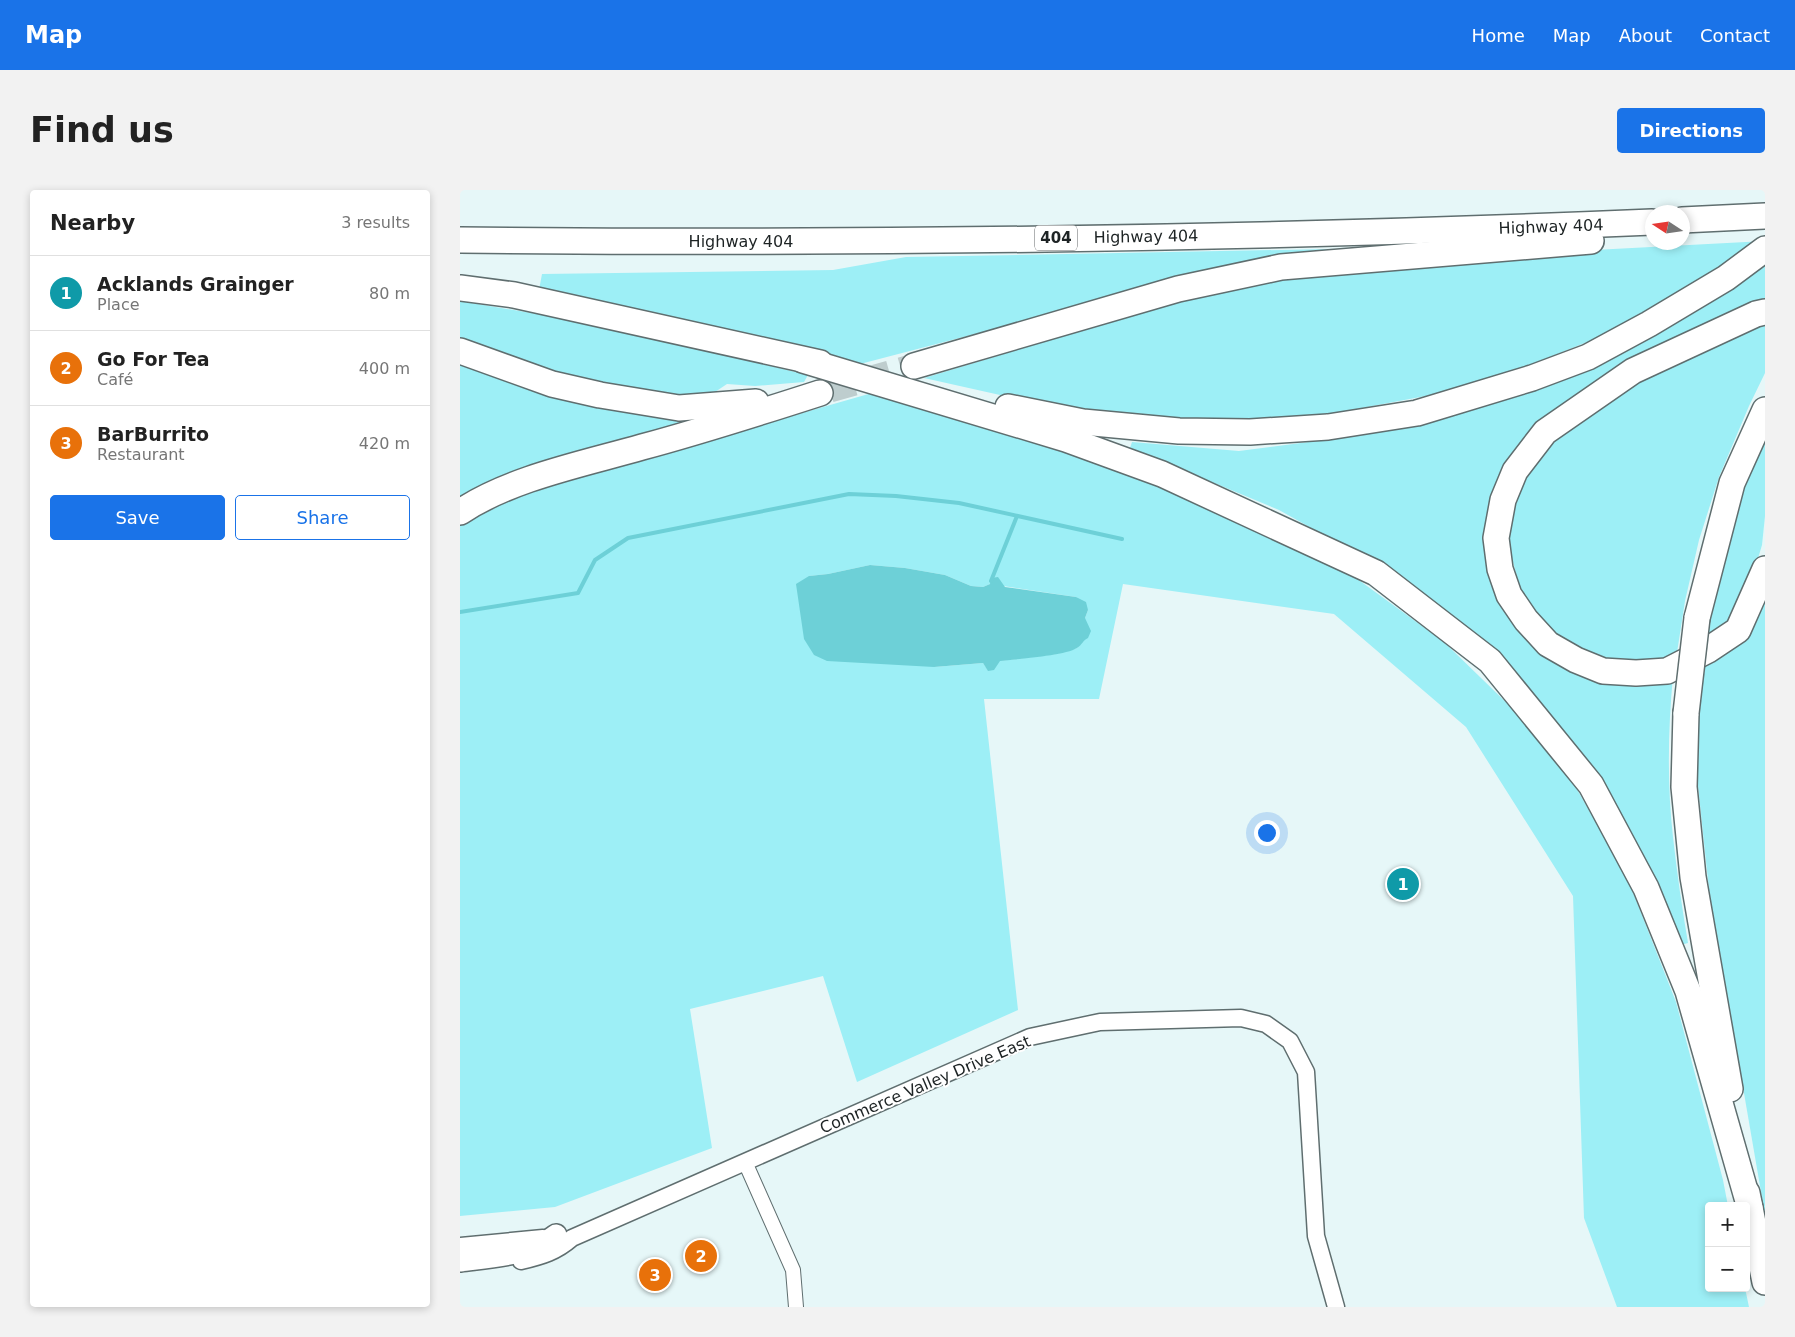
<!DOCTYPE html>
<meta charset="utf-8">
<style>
:root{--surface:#fff;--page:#f2f2f2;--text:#222;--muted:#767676;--line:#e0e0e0;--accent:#1a73e8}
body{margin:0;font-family:"DejaVu Sans",sans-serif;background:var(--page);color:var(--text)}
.controls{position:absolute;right:15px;bottom:15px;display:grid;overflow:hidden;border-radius:5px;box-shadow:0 2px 8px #0003}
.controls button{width:45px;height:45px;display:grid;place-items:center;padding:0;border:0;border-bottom:1px solid var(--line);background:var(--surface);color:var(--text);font:25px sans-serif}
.compass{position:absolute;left:1185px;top:15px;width:45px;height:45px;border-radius:50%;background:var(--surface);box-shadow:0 2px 8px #0003;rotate:282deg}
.you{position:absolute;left:806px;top:642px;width:18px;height:18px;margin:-12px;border:4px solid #fff;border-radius:50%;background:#1a73e8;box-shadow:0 0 0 8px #1a73e833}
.badge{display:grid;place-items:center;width:32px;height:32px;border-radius:50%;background:var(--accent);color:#fff;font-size:16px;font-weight:700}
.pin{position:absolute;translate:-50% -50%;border:2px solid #fff;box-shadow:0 1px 5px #0006}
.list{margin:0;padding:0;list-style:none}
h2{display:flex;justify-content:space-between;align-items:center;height:65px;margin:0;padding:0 20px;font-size:21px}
h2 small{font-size:16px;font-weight:400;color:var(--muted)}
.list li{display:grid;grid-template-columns:32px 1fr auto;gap:15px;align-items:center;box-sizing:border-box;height:75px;padding:0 20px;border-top:1px solid var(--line)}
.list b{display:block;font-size:19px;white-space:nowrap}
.list p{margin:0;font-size:16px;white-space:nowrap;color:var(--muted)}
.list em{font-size:16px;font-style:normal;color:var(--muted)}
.actions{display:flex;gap:10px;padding:15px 20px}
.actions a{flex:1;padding:11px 0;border:1px solid var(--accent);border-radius:5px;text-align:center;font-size:18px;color:var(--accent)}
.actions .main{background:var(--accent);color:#fff}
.map{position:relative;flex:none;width:1305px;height:1117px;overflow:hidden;border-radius:5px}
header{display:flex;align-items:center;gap:30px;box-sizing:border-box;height:70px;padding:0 25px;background:var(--accent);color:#fff}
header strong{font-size:24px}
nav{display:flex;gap:28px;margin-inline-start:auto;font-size:18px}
.intro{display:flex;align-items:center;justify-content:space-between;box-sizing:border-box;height:120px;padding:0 30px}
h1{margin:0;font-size:35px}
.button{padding:12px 22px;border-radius:5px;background:var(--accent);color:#fff;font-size:18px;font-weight:700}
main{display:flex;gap:30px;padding:0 30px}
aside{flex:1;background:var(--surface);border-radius:5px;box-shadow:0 2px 8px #0003}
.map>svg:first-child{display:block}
.green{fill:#9deff6;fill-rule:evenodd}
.water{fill:#6dd0d7}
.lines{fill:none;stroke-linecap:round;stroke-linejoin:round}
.stream{stroke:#6dd0d7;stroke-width:4}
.motorway-tunnel{stroke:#becdce;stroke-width:25;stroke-dasharray:25 12;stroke-linecap:butt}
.minor-casing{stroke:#5f6e6f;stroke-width:16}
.tertiary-casing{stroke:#5f6e6f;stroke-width:19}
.primary-casing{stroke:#5f6e6f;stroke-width:24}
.motorway-casing{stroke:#5f6e6f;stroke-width:28}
.minor{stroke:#fff;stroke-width:14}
.tertiary{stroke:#fff;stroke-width:16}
.primary{stroke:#fff;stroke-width:21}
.motorway{stroke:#fff;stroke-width:25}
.motorway-bridge-casing{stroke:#5f6e6f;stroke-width:28;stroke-linecap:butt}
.motorway-bridge{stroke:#fff;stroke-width:25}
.labels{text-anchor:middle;stroke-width:4;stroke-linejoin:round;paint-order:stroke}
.shield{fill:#fff;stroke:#616566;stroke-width:1}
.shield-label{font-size:15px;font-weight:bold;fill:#1d2324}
.street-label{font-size:16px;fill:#1d2324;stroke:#fff}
</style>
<header>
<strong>Map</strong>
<nav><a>Home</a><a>Map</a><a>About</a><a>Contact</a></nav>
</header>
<div class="intro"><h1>Find us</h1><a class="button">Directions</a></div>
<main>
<aside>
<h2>Nearby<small>3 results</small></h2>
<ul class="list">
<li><span class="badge" style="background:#0f9aa8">1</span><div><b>Acklands Grainger</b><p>Place</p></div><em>80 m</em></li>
<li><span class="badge" style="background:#e8710a">2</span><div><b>Go For Tea</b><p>Café</p></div><em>400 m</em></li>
<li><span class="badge" style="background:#e8710a">3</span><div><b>BarBurrito</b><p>Restaurant</p></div><em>420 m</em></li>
</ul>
<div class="actions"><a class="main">Save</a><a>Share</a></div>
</aside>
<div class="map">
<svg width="1305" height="1117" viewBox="0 0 1305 1117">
<rect width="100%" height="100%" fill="#e6f7f8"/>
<!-- green -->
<g class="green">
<path d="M1305,51V112L1124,201L1028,342L1081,459L1213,486C1208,539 1207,594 1213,647C1217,683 1222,718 1228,753L1221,755L1042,478L887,358L819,320L670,258L672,252L779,261L903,245L979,230L1069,202L1132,176L1127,152L1065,177L971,205L875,223L787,230H723L646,222L540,205L464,188L686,121L787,94L869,83L1115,61Z"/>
<polygon points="870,59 870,67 557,133 400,174 79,100 82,84 373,80 446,67"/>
<polygon points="0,111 83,125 189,147 348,185 344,192 295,196 267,194 243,210 183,208 0,155"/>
<polygon points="1305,133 1305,183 1289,216 1259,287 1239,350 1225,411 1216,469 1157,473 1114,458 1080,430 1060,398 1050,361 1050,327 1061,295 1082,260 1114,232 1166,199 1215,172"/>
<polygon points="0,172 98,206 168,223 226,225 228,237 0,313"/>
<path d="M419,201L559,243L795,332L896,388L984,452L1056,522L1110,587L1167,687L1216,812L1263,990L1268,1016H1249V1098H1285L1289,1117H1157L1124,1028L1113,706L1006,537L874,424L663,394L639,509H524L558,820L397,892L363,786L230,819L252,958L95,1017L0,1026V334L33,317L80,298ZM410,375L445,378L485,385L511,396L523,397L530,394L616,407L628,420L625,428V449L617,458L596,464L539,471L533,480H528L523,473L474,477L349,386L368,384Z"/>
<polygon points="1305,241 1305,326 1302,355 1293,385 1275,424 1245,452 1247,431 1278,309"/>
<polygon points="1305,407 1305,1025 1249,700 1238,596 1237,525 1241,476"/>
</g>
<!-- water -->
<path class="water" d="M410,375L445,378L485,385L511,396L523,397L530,394L531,388L538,387L545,397L616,407L626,412L628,420L625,428L631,441L628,448C623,450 622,455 617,458C604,466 556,469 540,471L534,480L528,481L523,473L474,477L367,471L354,465L344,449L336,394L349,386L368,384Z"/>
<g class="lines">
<!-- stream -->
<g class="stream">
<polyline points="531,391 557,326"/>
<polyline points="0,422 118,403 135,370 168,348 389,304 436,306 499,313 662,349"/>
</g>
<!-- motorway-tunnel -->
<polyline class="motorway-tunnel" points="370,200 454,176"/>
<!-- minor casing -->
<g class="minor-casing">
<polyline id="minor" points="285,972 333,1080 336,1117"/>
</g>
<!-- tertiary casing -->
<g class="tertiary-casing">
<g id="tertiary">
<polyline points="0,1056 83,1048"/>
<path d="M61,1071C82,1066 96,1062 112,1048L570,847L640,832L781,828L806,834L830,851L846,882L856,1046L876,1117"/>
</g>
</g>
<!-- primary casing -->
<g class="primary-casing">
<path id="primary" d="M0,1071C30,1067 72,1065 96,1045"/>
</g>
<!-- motorway casing -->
<g class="motorway-casing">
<g id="motorway">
<polyline points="1222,30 1305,26"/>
<path d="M0,50C398,54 795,49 1192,32"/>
<polyline points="0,98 54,105 360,173"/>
<polyline points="1305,122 1296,124 1173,181 1085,242 1055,281 1043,310 1036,348 1040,379 1049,405 1066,430 1088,454 1116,470 1143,481 1176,483 1207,481 1248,460 1278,440 1305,379"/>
<polyline points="0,161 92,194 140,205 219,218 296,212"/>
<polyline points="343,170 606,249 702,284 916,383 1030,471 1131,595 1186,698 1228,801 1290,1018"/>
<polyline points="454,176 718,99 821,77 1131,51"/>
<polyline points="548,217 623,232 719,241 790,242 868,237 957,223 1072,188 1128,167 1189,134 1266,88 1305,59"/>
<path d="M0,322C51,288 123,274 182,257C242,241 301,222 360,203"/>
<polyline points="1237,428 1272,293 1305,220"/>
<polyline points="1226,523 1224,597 1233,687 1270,899"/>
<polyline points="1287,1003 1305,1092"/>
</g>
</g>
<!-- minor -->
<use href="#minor" class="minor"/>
<!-- tertiary -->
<use href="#tertiary" class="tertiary"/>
<!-- primary -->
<use href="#primary" class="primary"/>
<!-- motorway -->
<use href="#motorway" class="motorway"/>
<!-- motorway-bridge casing -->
<g class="motorway-bridge-casing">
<polyline id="motorway-bridge" points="1226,523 1237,428"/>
</g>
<!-- motorway-bridge -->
<use href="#motorway-bridge" class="motorway-bridge"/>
</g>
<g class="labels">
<!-- shield labels -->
<rect class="shield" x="575" y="35.5" width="42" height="25" rx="4"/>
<g class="shield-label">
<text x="596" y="53">404</text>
</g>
<!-- street labels -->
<g class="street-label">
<text transform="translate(1091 36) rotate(-2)" y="6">Highway 404</text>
<text transform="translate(686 46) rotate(-1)" y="6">Highway 404</text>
<text x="281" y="57">Highway 404</text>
<text transform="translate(465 894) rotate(-23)" y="6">Commerce Valley Drive East</text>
</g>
</g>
</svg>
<div class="controls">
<button>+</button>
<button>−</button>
</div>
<svg class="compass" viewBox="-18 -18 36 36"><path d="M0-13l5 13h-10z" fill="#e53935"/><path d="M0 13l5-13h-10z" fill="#767676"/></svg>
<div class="you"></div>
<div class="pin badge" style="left:943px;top:694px;background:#0f9aa8">1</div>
<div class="pin badge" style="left:241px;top:1066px;background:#e8710a">2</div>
<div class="pin badge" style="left:195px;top:1085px;background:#e8710a">3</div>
</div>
</main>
